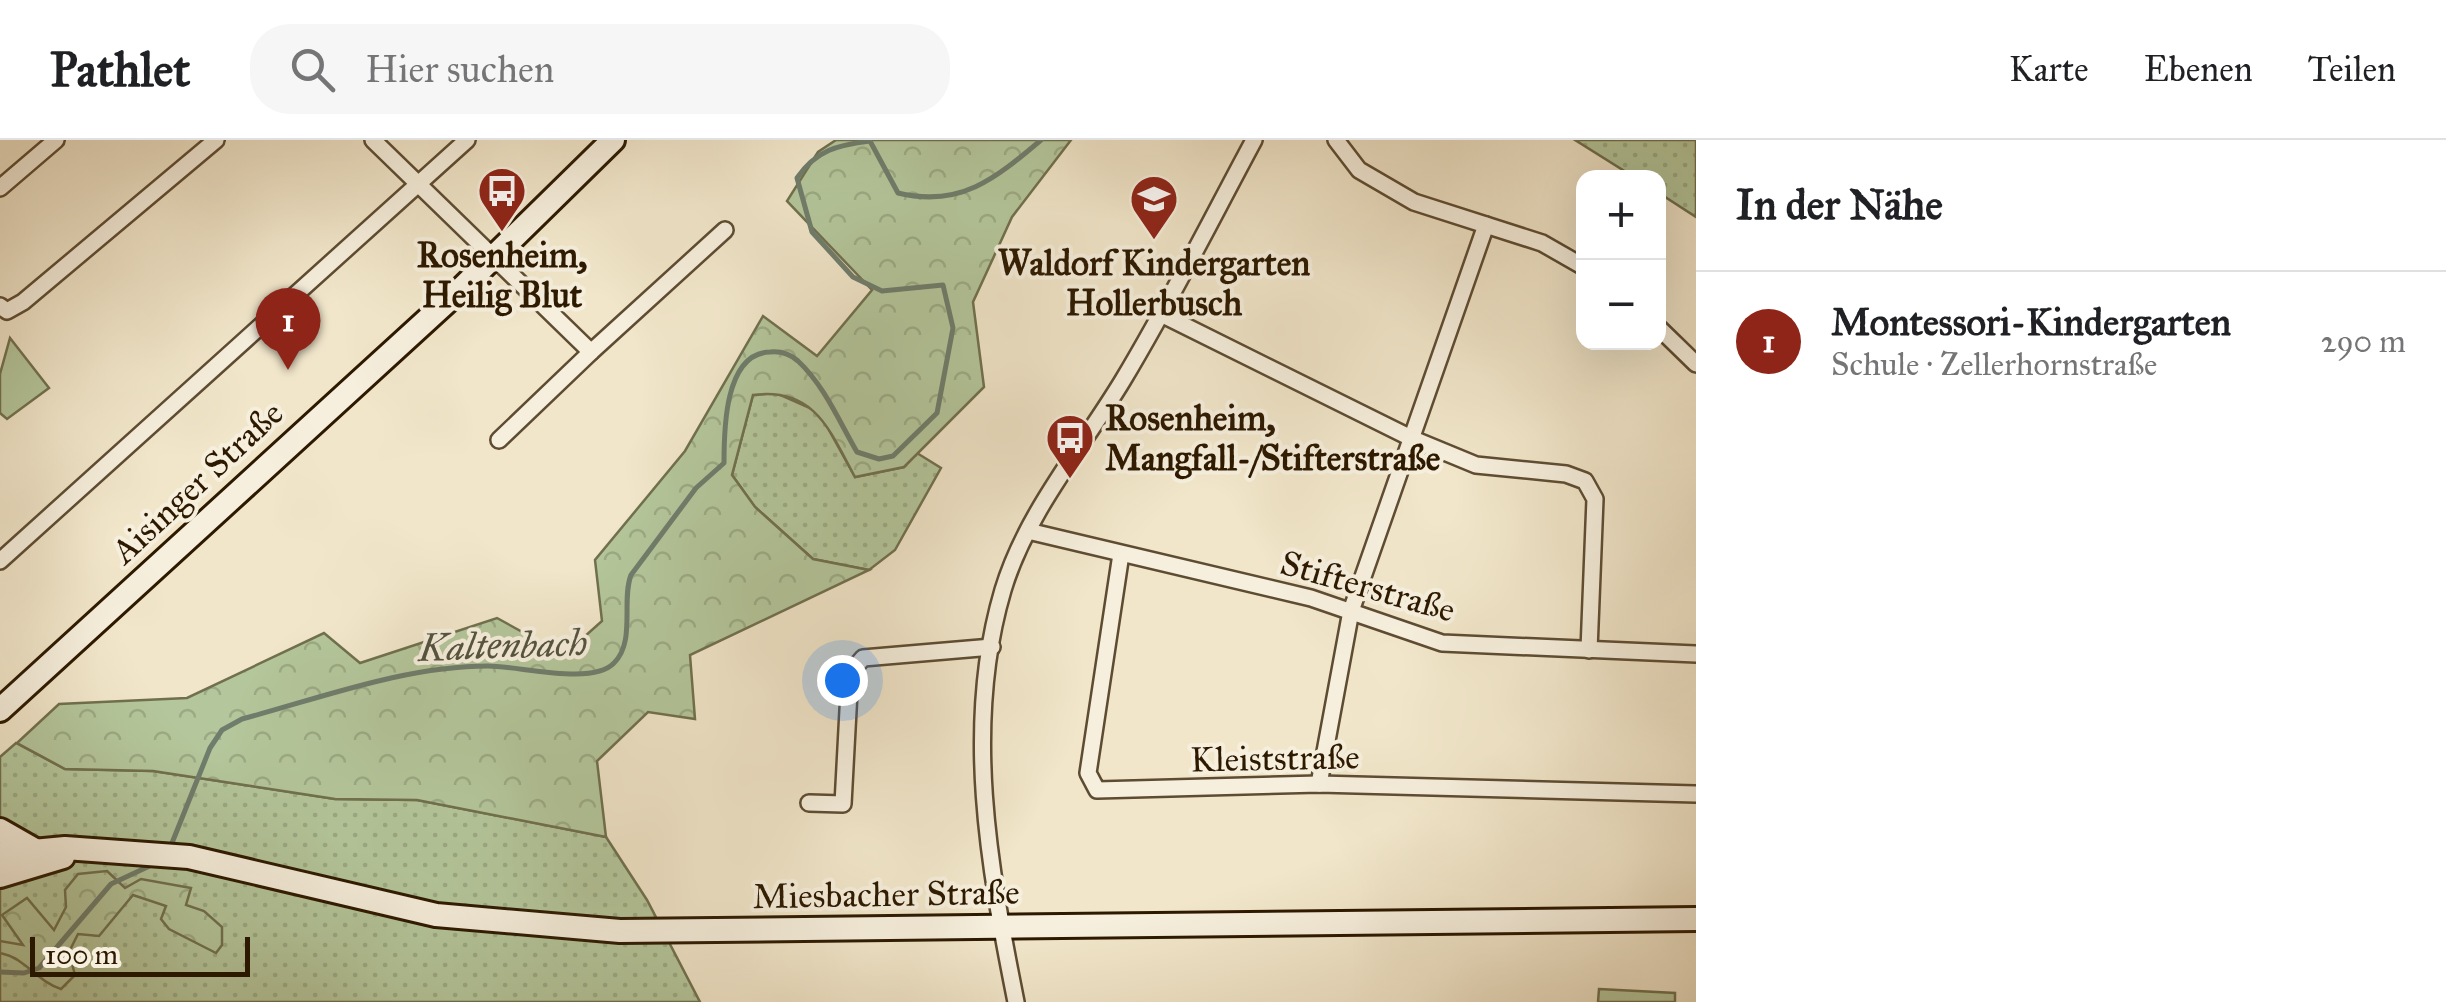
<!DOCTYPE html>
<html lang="de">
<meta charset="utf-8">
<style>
:root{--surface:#fff;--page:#f6f6f6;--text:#202124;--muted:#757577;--line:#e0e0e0;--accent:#8f2418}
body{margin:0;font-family:"IM FELL Great Primer",serif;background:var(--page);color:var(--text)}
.controls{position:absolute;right:30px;top:30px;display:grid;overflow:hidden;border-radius:20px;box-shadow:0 10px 40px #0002}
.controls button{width:90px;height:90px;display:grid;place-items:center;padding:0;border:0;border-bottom:2px solid var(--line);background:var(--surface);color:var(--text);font:50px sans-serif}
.scale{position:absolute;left:30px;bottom:25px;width:220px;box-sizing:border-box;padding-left:10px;border:5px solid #2d1900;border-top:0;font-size:28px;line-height:35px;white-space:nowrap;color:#2d1900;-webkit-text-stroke:8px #f6efdd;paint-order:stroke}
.you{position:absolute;left:842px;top:540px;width:35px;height:35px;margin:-25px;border:8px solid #fff;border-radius:50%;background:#1a73e8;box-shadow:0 0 0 15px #1a73e833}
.badge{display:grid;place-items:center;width:65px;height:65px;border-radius:50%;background:var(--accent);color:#fff;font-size:32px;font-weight:700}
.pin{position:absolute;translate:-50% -82px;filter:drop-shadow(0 2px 5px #0008)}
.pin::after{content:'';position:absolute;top:52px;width:35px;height:30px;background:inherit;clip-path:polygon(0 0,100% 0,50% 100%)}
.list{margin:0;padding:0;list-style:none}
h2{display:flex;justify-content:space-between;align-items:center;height:130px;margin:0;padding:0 40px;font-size:42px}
h2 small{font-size:32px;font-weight:400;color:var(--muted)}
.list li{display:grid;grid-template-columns:65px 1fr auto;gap:30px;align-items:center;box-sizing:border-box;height:140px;padding:0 40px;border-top:2px solid var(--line)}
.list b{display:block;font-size:38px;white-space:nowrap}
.list p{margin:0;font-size:32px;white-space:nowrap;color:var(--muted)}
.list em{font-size:32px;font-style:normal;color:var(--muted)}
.icon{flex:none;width:55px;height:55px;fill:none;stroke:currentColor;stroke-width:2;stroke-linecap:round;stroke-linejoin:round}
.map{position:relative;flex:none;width:1696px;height:862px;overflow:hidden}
header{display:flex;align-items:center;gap:60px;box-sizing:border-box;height:140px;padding:0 50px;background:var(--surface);border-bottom:2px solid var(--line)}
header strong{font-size:48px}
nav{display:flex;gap:55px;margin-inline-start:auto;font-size:35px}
.search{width:700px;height:90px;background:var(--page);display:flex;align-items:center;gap:25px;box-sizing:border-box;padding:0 35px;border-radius:40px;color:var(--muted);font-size:38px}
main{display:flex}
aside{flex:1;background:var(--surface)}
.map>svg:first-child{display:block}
.grass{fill:url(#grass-dots);stroke:#70704e;stroke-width:2.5}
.forest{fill:url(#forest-crowns);stroke:#70704e;stroke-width:2.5}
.park{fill:#b4c69b;stroke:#70704e;stroke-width:2.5}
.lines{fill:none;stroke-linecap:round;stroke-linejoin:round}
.stream{stroke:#6f7d6c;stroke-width:5}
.street-casing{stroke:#5e4c32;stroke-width:20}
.secondary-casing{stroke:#2d1900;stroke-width:28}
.street{stroke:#f6efdd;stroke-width:15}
.secondary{stroke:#f6efdd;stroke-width:22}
.labels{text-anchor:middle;stroke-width:8;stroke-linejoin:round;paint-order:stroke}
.poi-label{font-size:35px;font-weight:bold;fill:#2d1900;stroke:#f6efdd}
.street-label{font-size:35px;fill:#2d1900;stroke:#f6efdd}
.water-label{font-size:38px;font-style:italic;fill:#54533f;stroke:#f6efdd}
</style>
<header>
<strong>Pathlet</strong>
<div class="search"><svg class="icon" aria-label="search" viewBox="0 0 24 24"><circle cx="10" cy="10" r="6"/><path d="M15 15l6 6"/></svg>Hier suchen</div>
<nav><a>Karte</a><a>Ebenen</a><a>Teilen</a></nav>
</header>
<main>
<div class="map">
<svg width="1696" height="862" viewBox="0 0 1696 862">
<defs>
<pattern id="grass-dots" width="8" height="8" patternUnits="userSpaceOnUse" patternTransform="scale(2.5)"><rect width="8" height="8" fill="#b4c69b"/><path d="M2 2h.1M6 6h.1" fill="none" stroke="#9baa84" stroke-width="1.8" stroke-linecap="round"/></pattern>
<pattern id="forest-crowns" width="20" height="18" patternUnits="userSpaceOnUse" patternTransform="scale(2.5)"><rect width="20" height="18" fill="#b4c69b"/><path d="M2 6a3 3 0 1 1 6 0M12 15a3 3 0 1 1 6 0" fill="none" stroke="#9baa84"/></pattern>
</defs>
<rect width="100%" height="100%" fill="#f1e6ca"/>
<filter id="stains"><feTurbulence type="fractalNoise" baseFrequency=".002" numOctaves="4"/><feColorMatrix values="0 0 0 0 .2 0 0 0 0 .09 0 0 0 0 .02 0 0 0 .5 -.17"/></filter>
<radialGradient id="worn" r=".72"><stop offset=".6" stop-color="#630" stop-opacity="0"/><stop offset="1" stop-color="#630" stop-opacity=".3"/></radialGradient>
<!-- grass -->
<g class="grass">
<polygon points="1575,0 1696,0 1696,77 1659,53 1658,38 1634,37"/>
<polygon points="776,253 819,272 855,337 904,327 917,313 941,328 895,410 869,430 813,419 755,367 732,335 753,255"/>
<polygon points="16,603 65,629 153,631 335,659 417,660 606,697 647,760 700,862 0,862 0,617"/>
</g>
<!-- forest -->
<g class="forest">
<path d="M836,0H1071L1012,77L973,162L984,247L904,327L855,337C830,291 815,247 753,255L732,335L755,367L813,419L869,430L690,515L695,579L648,572L597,621L606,697L417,660L335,659L153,631L65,629L17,603L59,564L187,558L324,493L360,523L497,478L564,515L602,481L595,420L685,311L763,176L817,216L872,150L787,61L818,12Z"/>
<path d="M107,731L125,748L141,739L191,748L186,765L204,771L222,787V805L216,813L169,789L161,779L166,766L133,755L99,796L78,794L69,812L75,835L61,849C36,841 26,818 0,813V801L23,805L2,775L27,758L54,790L66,767L65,750L78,734Z"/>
</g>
<!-- park -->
<g class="park">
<polygon points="10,198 49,248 7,279 0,273 0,234"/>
<polygon points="1599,849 1675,853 1675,862 1598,862"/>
</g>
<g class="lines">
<!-- stream -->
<g class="stream">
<path d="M170,708L210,608L222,590L242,579C321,558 405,526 488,526C520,526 592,546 614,523C636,501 621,461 631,435L696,348L724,323C724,292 724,213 770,212C780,211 790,214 798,221C824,245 840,283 857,312L879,319L893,316L937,273L953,188L943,145L882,151L853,137L812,92L797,38C816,10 838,5 870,1L898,53C960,68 995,39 1041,0"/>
<polyline points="0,832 24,833 39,828 111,744 156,723"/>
</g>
<!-- street casing -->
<g class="street-casing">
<g id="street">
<polyline points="373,0 591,212 499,300"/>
<polyline points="1336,0 1359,30 1414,62 1542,103 1584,127"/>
<polyline points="0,48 56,0"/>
<polyline points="0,166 7,171 23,162 216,0"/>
<polyline points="1161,174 1413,299 1476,325 1566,334 1585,341 1595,359 1589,510"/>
<polyline points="1658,187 1696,224"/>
<polyline points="591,212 725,90"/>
<polyline points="1028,391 1311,458 1442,503 1696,514"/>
<polyline points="1121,414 1088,633 1097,650 1319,644 1696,654"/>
<polyline points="0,421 467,0"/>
<polyline points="1319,644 1351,471 1486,85"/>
<polyline points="809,663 843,664 850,533 863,518 992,507"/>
<path d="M1016,862C989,727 963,585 1003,450C1026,373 1082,308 1123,240C1170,162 1211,80 1254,0"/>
</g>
</g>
<!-- secondary casing -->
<g class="secondary-casing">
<g id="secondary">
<polyline points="0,570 462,148 613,0"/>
<polyline points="0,690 35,710"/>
<polyline points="0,714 65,708 189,717 436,775 620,791 1696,779"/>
<polyline points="0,736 63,717"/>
</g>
</g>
<!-- street -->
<use href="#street" class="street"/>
<!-- secondary -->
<use href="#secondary" class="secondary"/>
</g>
<!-- icons -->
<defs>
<g id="bus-pin" transform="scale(2.5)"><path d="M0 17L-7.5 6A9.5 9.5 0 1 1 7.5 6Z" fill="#8f2418" stroke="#f6efdd"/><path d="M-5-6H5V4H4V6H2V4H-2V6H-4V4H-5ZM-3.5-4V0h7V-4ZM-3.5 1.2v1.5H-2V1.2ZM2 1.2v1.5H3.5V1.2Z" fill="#fff"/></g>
<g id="school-pin" transform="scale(2.5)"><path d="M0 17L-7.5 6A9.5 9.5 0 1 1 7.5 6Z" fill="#8f2418" stroke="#f6efdd"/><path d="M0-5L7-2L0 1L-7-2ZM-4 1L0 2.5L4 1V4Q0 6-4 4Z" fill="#fff"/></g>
</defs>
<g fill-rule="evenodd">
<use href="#bus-pin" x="502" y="51"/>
<use href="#school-pin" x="1154" y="59"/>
<use href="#bus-pin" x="1070" y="298"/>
</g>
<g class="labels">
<!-- poi labels -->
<g class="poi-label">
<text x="502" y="127">Rosenheim,<tspan x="502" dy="40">Heilig Blut</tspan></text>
<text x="1154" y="135">Waldorf Kindergarten<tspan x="1154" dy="40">Hollerbusch</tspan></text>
<text x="1105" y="290" text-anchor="start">Rosenheim,<tspan x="1105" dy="40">Mangfall-/Stifterstraße</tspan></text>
</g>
<!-- street labels -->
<g class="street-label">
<text transform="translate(197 342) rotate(-43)" y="12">Aisinger Straße</text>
<text transform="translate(1368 446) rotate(16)" y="12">Stifterstraße</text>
<text transform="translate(1275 618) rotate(-1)" y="12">Kleiststraße</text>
<text transform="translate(886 754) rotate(-1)" y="12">Miesbacher Straße</text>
</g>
<!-- water labels -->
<g class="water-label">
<text transform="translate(503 505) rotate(-2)" y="13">Kaltenbach</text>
</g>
</g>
<rect width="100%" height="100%" filter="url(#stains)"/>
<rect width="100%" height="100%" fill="url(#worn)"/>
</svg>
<div class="controls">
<button>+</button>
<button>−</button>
</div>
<div class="scale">100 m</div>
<div class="you"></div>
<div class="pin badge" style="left:288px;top:230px">1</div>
</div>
<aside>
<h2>In der Nähe<small></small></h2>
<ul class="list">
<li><span class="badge">1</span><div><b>Montessori-Kindergarten</b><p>Schule · Zellerhornstraße</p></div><em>290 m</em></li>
</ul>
</aside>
</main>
